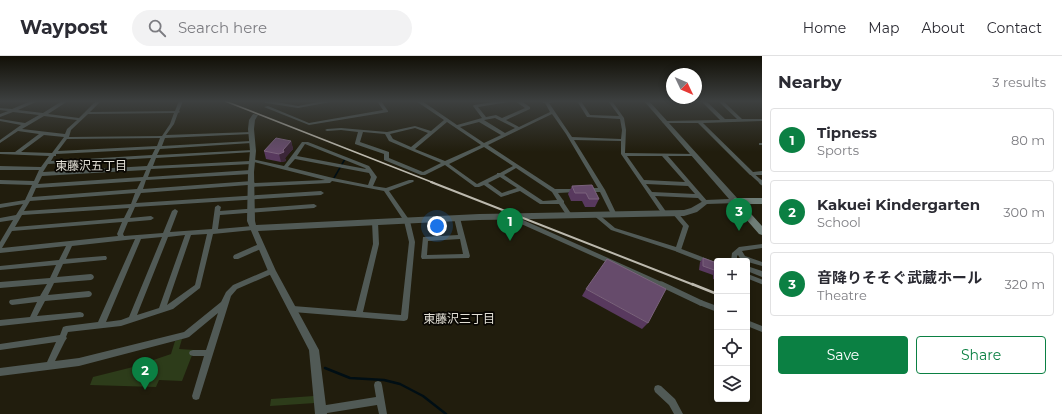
<!DOCTYPE html>
<meta charset="utf-8">
<style>
:root{--surface:#fff;--page:#f2f2f3;--text:#2b2b33;--muted:#7c7c81;--line:#e1e1e2;--accent:#0b8043}
body{margin:0;font-family:Montserrat,"Noto Sans JP",sans-serif;background:var(--page);color:var(--text)}
.controls{position:absolute;right:12px;bottom:12px;display:grid;overflow:hidden;border-radius:4px;box-shadow:0 2px 6px #0003}
.controls button{width:36px;height:36px;display:grid;place-items:center;padding:0;border:0;border-bottom:1px solid var(--line);background:var(--surface);color:var(--text);font:20px sans-serif}
.compass{position:absolute;left:666px;top:12px;width:36px;height:36px;border-radius:50%;background:var(--surface);box-shadow:0 2px 6px #0003;rotate:134deg}
.you{position:absolute;left:437px;top:170px;width:14px;height:14px;margin:-10px;border:3px solid #fff;border-radius:50%;background:#1a73e8;box-shadow:0 0 0 6px #1a73e833}
.badge{display:grid;place-items:center;width:26px;height:26px;border-radius:50%;background:var(--accent);color:#fff;font-size:13px;font-weight:700}
.pin{position:absolute;translate:-50% -33px;filter:drop-shadow(0 1px 2px #0008)}
.pin::after{content:'';position:absolute;top:21px;width:14px;height:12px;background:inherit;clip-path:polygon(0 0,100% 0,50% 100%)}
.list{margin:0;padding:0;list-style:none}
h2{display:flex;justify-content:space-between;align-items:center;height:52px;margin:0;padding:0 16px;font-size:17px}
h2 small{font-size:13px;font-weight:400;color:var(--muted)}
.list li{display:grid;grid-template-columns:26px 1fr auto;gap:12px;align-items:center;box-sizing:border-box;height:64px;margin:0 8px 8px;padding:0 8px;border:1px solid var(--line);border-radius:4px}
.list b{display:block;font-size:15px;white-space:nowrap}
.list p{margin:0;font-size:13px;white-space:nowrap;color:var(--muted)}
.list em{font-size:13px;font-style:normal;color:var(--muted)}
.actions{display:flex;gap:8px;padding:12px 16px}
.actions a{flex:1;padding:9px 0;border:1px solid var(--accent);border-radius:4px;text-align:center;font-size:14px;color:var(--accent)}
.actions .main{background:var(--accent);color:#fff}
.icon{flex:none;width:22px;height:22px;fill:none;stroke:currentColor;stroke-width:2;stroke-linecap:round;stroke-linejoin:round}
.map{position:relative;flex:none;width:762px;height:358px;overflow:hidden}
header{display:flex;align-items:center;gap:24px;box-sizing:border-box;height:56px;padding:0 20px;background:var(--surface);border-bottom:1px solid var(--line)}
header strong{font-size:19px}
nav{display:flex;gap:22px;margin-inline-start:auto;font-size:14px}
.search{width:280px;height:36px;background:var(--page);display:flex;align-items:center;gap:10px;box-sizing:border-box;padding:0 14px;border-radius:22px;color:var(--muted);font-size:15px}
main{display:flex}
aside{flex:1;background:var(--surface)}
.map>svg:first-child{display:block}
.green{fill:#2d3c1a}
.lines{fill:none;stroke-linecap:round;stroke-linejoin:round}
.stream-far1{stroke:#000e14;stroke-width:1.5}
.stream{stroke:#000e14;stroke-width:2.5}
.pedestrian-far2{stroke:#515a56;stroke-width:3.5}
.pedestrian-far1{stroke:#515a56;stroke-width:4.5}
.pedestrian{stroke:#515a56;stroke-width:5.5}
.minor{fill:#515a56;fill-rule:evenodd}
.tertiary{fill:#515a56;fill-rule:evenodd}
.secondary{fill:#6f7d77;fill-rule:evenodd}
.rail-far2{stroke:#bcb9ae;stroke-width:1.5}
.rail-far1{stroke:#bcb9ae;stroke-width:2}
.rail{stroke:#bcb9ae;stroke-width:2.5}
.wall{fill:#58395e}
.shaded-wall{fill:#3b2638}
.building{fill:#664b6b;stroke:#7a627c}
.labels{text-anchor:middle;stroke-width:3.5;stroke-linejoin:round;paint-order:stroke}
.neighbourhood-label{font-size:12px;fill:#e3e0d6;stroke:#090703}
</style>
<header>
<strong>Waypost</strong>
<div class="search"><svg class="icon" aria-label="search" viewBox="0 0 24 24"><circle cx="10" cy="10" r="6"/><path d="M15 15l6 6"/></svg>Search here</div>
<nav><a>Home</a><a>Map</a><a>About</a><a>Contact</a></nav>
</header>
<main>
<div class="map">
<svg width="762" height="358" viewBox="0 0 762 358">
<rect width="100%" height="100%" fill="#211d0d"/>
<!-- green -->
<g class="green">
<polygon points="182,283 179,293 194,294 182,325 159,324 156,331 90,329 93,321 133,311 171,298 175,285"/>
<polygon points="314,340 315,347 270,350 271,343"/>
</g>
<g class="lines">
<!-- stream-far1 -->
<polyline class="stream-far1" points="334,122 345,103"/>
<!-- stream -->
<polyline class="stream" points="325,312 350,322 384,324 400,328 423,340 446,358"/>
<!-- pedestrian-far2 -->
<polyline class="pedestrian-far2" points="752,118 762,127"/>
<!-- pedestrian-far1 -->
<g class="pedestrian-far1">
<polyline points="761,126 762,127"/>
<polyline points="511,161 663,229"/>
<polyline points="678,194 717,209"/>
<polyline points="747,220 762,226"/>
</g>
<!-- pedestrian -->
<polyline class="pedestrian" points="661,228 701,247"/>
<!-- minor -->
<g class="minor">
<path d="M31,45H38L18,54L43,57L62,45H68L48,58L79,62L96,45H101L90,56L175,55L179,45H183L179,55L180,56L178,57L174,68L166,79L251,76L253,77L251,78L165,82L162,90L251,85L253,86L251,87L160,93L157,99L253,94L255,95L253,96L156,102L153,110L250,105V103H252L284,110L302,86H308L369,110L377,121L373,130L386,132L409,124H413L414,125L413,126L389,135L410,165L415,186L408,262L407,264L404,265L293,256L291,255L289,253L291,251L293,250L356,255L373,188L372,166L375,164L378,166L379,188L363,256L401,259L409,186L404,165L384,135L332,125L330,127L251,131L248,129L141,137L136,147L321,135L324,137L321,139L135,151L130,162L151,160L154,162L151,164L128,166L123,178L124,180L163,177L172,155L175,153L178,155L170,176L212,173L215,151L218,149L221,151L220,155L314,148L317,150L314,152L220,159L218,173L253,170L256,172L253,174L213,178L200,232L173,253L121,270L68,276L66,281L67,282L65,285L55,305L79,302L184,276L221,246L226,236L233,229L270,213H274L275,215L274,217L237,233L231,240L199,343L196,344L193,343L192,340L204,300H193L190,299L189,297L190,295L193,294H206L218,257L189,281L186,282L79,310L0,320V312L47,306L56,286L0,294V288L60,279L63,271L66,270L98,266L135,183L72,190L66,203L104,200H106L107,202L106,204H104L63,208L57,221L91,218L93,219L94,221L93,223L91,224L54,227L48,239L89,235L91,236L92,238L91,240L89,241L45,245L37,260L80,256L83,257L84,259L83,261L0,270V264L30,261L37,246L12,249L10,248L9,246L10,244L40,240L47,228L0,232V226L50,222L56,209L0,214V210L59,204L66,190L0,197V186L13,164L0,166V162L16,159L23,148L0,152V148L25,144L32,129L0,128V124L34,125L39,114H0V110L41,111L49,100L0,98V96H15L39,78L18,75L0,87V84L21,69L0,65V63L25,67L39,59L13,56L0,61V58L8,55L0,54V52L12,53ZM174,57L170,68L162,80L69,81L71,74L88,58ZM44,60L77,64L67,73L65,78L22,73ZM44,79L64,81L52,97L21,96ZM160,82L157,90L58,95L67,83ZM305,88L365,112L366,113L297,100ZM155,93L152,99L51,105L54,100H56V98ZM151,102L147,110L43,116L48,108ZM295,103L369,117L371,121L368,129L333,122L288,111ZM254,106L325,124L255,127L252,125L143,133L146,124L251,118L254,116L251,114L148,121L151,113L252,108ZM146,114L143,121L38,128L42,120ZM141,125L137,133L32,141L36,132ZM135,137L131,148L24,155L30,145ZM129,152L124,162L15,171L22,159ZM122,166L117,178L118,180L2,192L12,175ZM207,178L195,229L167,249L191,179ZM185,179L159,252L137,259L168,181ZM162,181L129,261L121,264L106,266L141,183Z"/>
<polygon points="264,45 271,45 298,50 324,45 336,45 298,52 266,47 265,47"/>
<polygon points="377,45 381,45 388,55 388,56 309,69 264,51 268,50 309,67 383,54"/>
<path d="M416,45H422L457,69L482,62L473,50L474,49L500,45H515L478,51L486,61L496,59L502,62L525,52L515,45H521L530,51V53L506,64L519,71L550,56L545,47H543L542,45H561L549,47L572,81L621,83L622,74L620,63L587,61L577,45H581L590,59L619,60L608,45H612L624,62L626,74L625,97L696,98V100H668L708,146L707,147H703L698,142L655,140L667,157L664,159L662,158L621,98V85L574,84L605,134L616,157L613,159L611,158L600,136H588L585,134L588,132H598L566,78L552,58L488,89L555,133H579L580,134L577,136L558,137L563,144L564,145V147L572,159L569,161L567,160L559,148H540L520,135L501,141L484,129L479,131H475L445,109L425,119H421L384,104V98L355,88V87L358,76L341,74L327,75L325,74L327,73L341,72L387,76L415,70L431,75L444,64ZM495,62L515,72L505,77L484,64ZM447,66L481,89L445,105L415,93ZM479,66L501,79L484,87L460,71ZM415,72L428,77L411,91L393,83L390,78ZM363,76L385,78L389,85L441,107L423,116L389,102V96L360,86ZM484,91L513,110L500,117H497V118L477,128L449,108ZM627,100H662L685,126L644,124ZM516,112L552,136L557,144L543,145L504,119ZM500,121L517,132L502,137L488,127ZM646,128L688,130L695,138L652,136Z"/>
<polygon points="701,45 706,45 725,63 737,63 718,45 723,45 742,63 762,63 762,65 703,67 753,116 762,115 762,119 750,119 698,67 664,67 662,66 664,65 720,64"/>
<rect x="759" y="87" width="3" height="2"/>
<polygon points="675,155 677,156 689,170 681,194 680,196 678,196 611,174 592,158 595,156 597,157 615,172 676,191 683,170 672,157"/>
<path d="M457,160L460,162L470,200L469,202L422,203L421,201L423,181L458,179L454,162ZM460,183L463,198L427,199L428,185Z"/>
<polygon points="259,188 263,188 264,190 263,192 238,203 234,203 233,201 234,199"/>
<polygon points="762,188 762,192 742,195 745,200 762,206 762,210 741,204 738,199 737,200 737,205 731,205 732,197 739,191"/>
<polygon points="747,210 762,215 762,221 747,215"/>
<polygon points="701,244 717,250 717,256 699,249 698,247 699,245"/>
<polygon points="747,264 762,270 762,276 747,270"/>
<polygon points="378,325 381,326 382,329 387,358 379,358 377,349 321,358 317,357 316,354 317,351 320,350 376,341 374,329 375,326"/>
<polygon points="658,329 661,330 675,343 683,358 674,358 669,349 655,336 654,333 655,330"/>
</g>
<!-- tertiary -->
<polygon class="tertiary" points="644,45 649,45 738,143 739,145 738,147 707,148 697,156 684,160 479,164 258,175 276,215 319,294 327,358 315,358 309,294 268,215 247,165 248,116 250,95 248,73 249,64 253,58 258,59 255,64 254,73 256,95 254,116 255,165 256,169 479,158 684,154 691,152 705,144 729,143"/>
<!-- secondary -->
<polygon class="secondary" points="735,142 762,142 762,148 742,148 762,170 762,179 759,178 732,147 731,145"/>
<!-- rail-far2 -->
<polyline class="rail-far2" points="225,45 434,127"/>
<!-- rail-far1 -->
<polyline class="rail-far1" points="431,126 694,229"/>
<!-- rail -->
<polyline class="rail" points="692,228 717,238"/>
</g>
<!-- wall -->
<g class="wall">
<polygon points="291,85 293,93 285,102 286,105 281,106 266,103 264,95"/>
<polygon points="572,130 599,143 595,151 585,151 582,145 571,145 568,138"/>
<polygon points="703,202 717,207 717,224 713,223 713,219 699,214 700,206"/>
<polygon points="586,233 648,267 642,273 582,240"/>
</g>
<!-- shaded-wall -->
<polygon class="shaded-wall" points="291,85 293,93 285,102 286,105 281,106 279,98"/>
<!-- building -->
<g class="building">
<polygon points="276,82 291,85 283,94 284,96 279,98 264,95"/>
<polygon points="592,129 599,143 589,143 586,137 575,137 572,130"/>
<polygon points="703,202 717,207 717,215 703,210"/>
<polygon points="607,203 666,233 648,267 586,233"/>
</g>
<!-- sky -->
<linearGradient id="sky" x2="0" y2="1"><stop stop-color="#121007"/><stop offset="0.47" stop-color="#3d4040"/><stop offset="1" stop-color="#3d4040" stop-opacity="0"/></linearGradient>
<rect width="762" height="96" fill="url(#sky)"/>
<g class="labels">
<!-- neighbourhood labels -->
<g class="neighbourhood-label">
<text x="91" y="114">東藤沢五丁目</text>
<text x="459" y="267">東藤沢三丁目</text>
</g>
</g>
</svg>
<div class="controls">
<button>+</button>
<button>−</button>
<button><svg class="icon" aria-label="locate" viewBox="0 0 24 24"><circle cx="12" cy="12" r="6"/><path d="M12 2v4M12 18v4M2 12h4M18 12h4"/></svg></button>
<button><svg class="icon" aria-label="layers" viewBox="0 0 24 24"><path d="M12 4l9 5-9 5-9-5zM3 14l9 5 9-5"/></svg></button>
</div>
<svg class="compass" viewBox="-18 -18 36 36"><path d="M0-13l5 13h-10z" fill="#e53935"/><path d="M0 13l5-13h-10z" fill="#7c7c81"/></svg>
<div class="you"></div>
<div class="pin badge" style="left:510px;top:185px">1</div>
<div class="pin badge" style="left:145px;top:334px">2</div>
<div class="pin badge" style="left:739px;top:175px">3</div>
</div>
<aside>
<h2>Nearby<small>3 results</small></h2>
<ul class="list">
<li><span class="badge">1</span><div><b>Tipness</b><p>Sports</p></div><em>80 m</em></li>
<li><span class="badge">2</span><div><b>Kakuei Kindergarten</b><p>School</p></div><em>300 m</em></li>
<li><span class="badge">3</span><div><b>音降りそそぐ武蔵ホール</b><p>Theatre</p></div><em>320 m</em></li>
</ul>
<div class="actions"><a class="main">Save</a><a>Share</a></div>
</aside>
</main>
